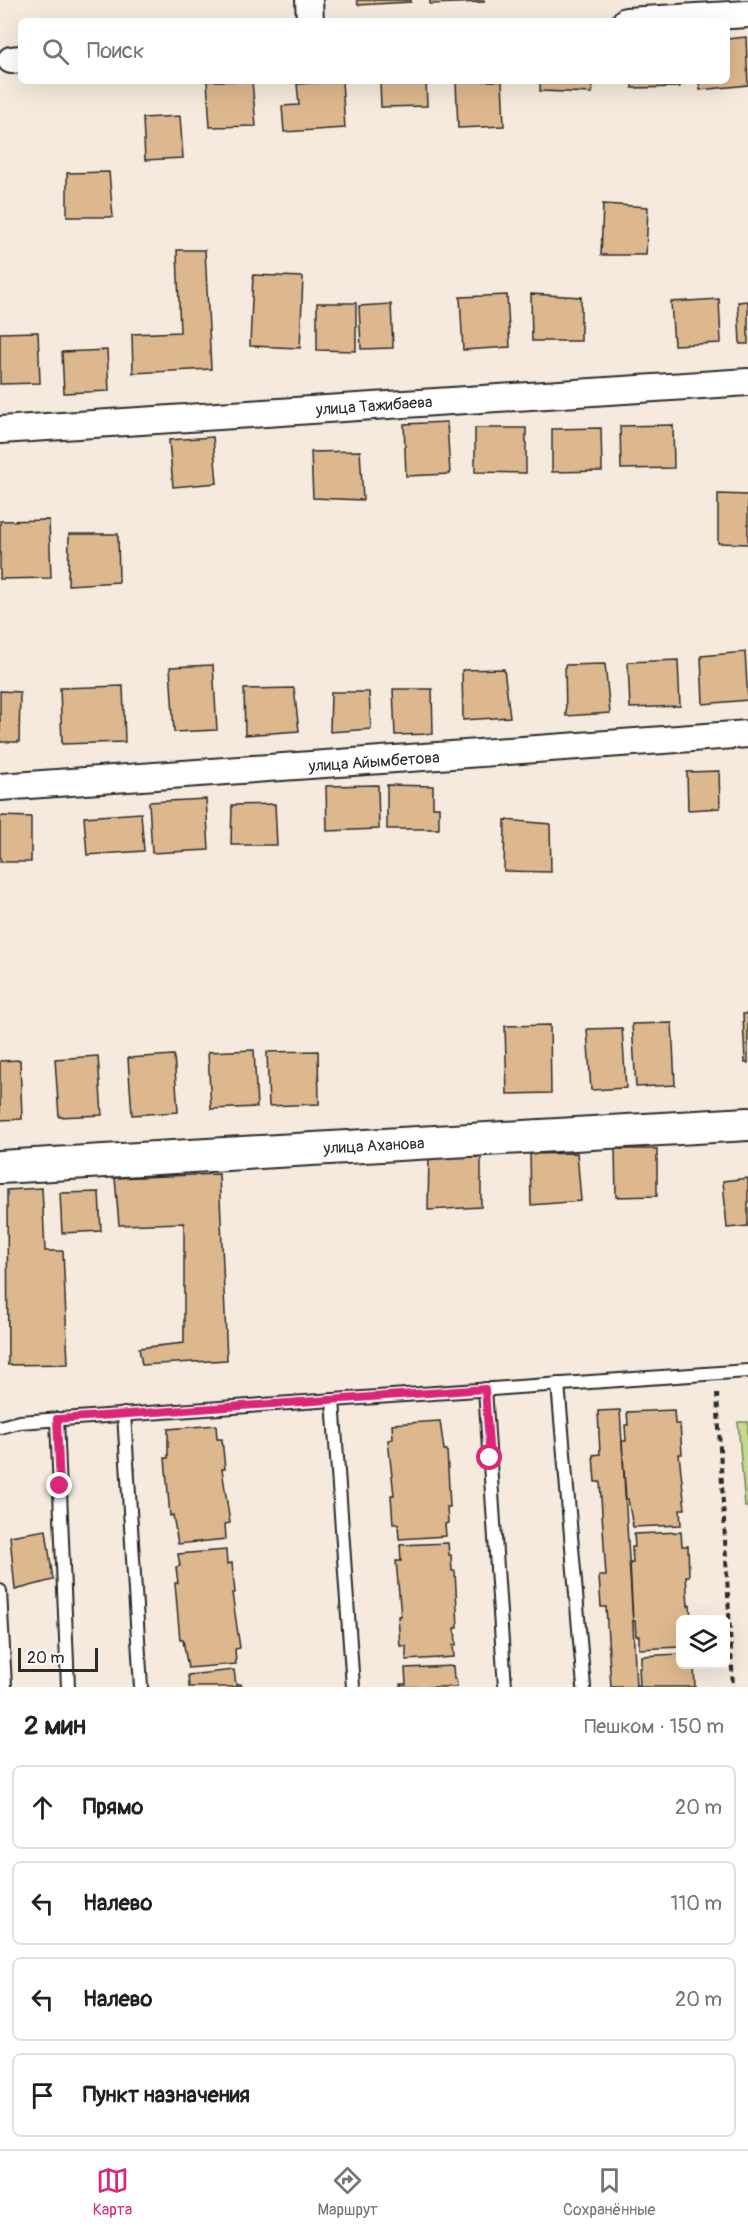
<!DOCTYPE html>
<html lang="ru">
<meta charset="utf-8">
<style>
:root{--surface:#fff;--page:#f2f2f2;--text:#202124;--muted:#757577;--line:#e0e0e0;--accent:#db2777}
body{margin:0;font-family:Pangolin,sans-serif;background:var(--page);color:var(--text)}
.controls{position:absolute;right:18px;bottom:18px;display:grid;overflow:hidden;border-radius:9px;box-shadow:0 6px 24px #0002}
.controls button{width:54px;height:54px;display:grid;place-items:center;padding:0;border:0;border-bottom:2px solid var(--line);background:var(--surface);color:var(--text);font:30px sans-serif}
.scale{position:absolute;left:18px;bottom:15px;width:80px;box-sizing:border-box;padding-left:6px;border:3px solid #2b2b2b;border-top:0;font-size:16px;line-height:21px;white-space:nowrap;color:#2b2b2b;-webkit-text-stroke:4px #fff;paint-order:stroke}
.stop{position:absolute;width:18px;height:18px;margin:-14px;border:4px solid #db2777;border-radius:50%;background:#fff}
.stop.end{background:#db2777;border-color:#fff;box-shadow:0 2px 6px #0008}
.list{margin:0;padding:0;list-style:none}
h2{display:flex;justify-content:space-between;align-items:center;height:78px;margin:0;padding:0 24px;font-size:26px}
h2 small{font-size:20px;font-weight:400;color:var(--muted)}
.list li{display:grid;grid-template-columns:39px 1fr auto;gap:18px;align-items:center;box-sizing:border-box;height:84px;margin:0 12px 12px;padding:0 12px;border:2px solid var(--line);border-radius:9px}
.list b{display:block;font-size:22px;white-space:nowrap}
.list em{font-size:20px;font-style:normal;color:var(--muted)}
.icon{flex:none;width:33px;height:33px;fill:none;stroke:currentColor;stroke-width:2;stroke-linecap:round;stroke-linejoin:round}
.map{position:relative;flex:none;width:748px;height:1687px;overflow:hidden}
.search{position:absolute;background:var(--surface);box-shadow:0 6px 24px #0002;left:18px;right:18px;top:18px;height:66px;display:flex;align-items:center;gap:15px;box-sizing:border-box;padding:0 21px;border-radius:9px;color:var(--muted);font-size:22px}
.sheet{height:462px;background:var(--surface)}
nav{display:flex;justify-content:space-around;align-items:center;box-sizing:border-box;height:84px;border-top:2px solid var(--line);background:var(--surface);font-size:16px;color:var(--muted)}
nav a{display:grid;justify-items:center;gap:3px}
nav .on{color:var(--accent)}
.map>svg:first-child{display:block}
.green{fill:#c6d98e;stroke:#78825c;stroke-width:1.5}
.building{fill:#ddb88e;stroke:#2b2b2b;stroke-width:1.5}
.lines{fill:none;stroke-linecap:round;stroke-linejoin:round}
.service-casing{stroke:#2b2b2b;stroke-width:16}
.minor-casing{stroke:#2b2b2b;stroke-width:30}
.tertiary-casing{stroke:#2b2b2b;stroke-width:36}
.path{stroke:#2b2b2b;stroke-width:4;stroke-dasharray:6 4.5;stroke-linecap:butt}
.service{stroke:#fff;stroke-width:12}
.minor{stroke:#fff;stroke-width:26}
.tertiary{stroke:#fff;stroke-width:32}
.route{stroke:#db2777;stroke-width:8}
.labels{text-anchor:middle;stroke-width:5;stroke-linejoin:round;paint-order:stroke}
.street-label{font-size:16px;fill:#2b2b2b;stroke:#fff}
</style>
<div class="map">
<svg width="748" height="1687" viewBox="0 0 748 1687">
<rect width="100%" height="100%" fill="#f5eadd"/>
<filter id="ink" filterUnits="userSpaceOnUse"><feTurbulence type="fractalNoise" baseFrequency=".0167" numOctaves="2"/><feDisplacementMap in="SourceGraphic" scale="12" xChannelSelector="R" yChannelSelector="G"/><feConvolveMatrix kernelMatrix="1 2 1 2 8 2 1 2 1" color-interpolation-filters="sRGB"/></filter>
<g filter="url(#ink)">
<!-- green -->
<polygon class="green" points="738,1422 748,1422 748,1507 745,1507"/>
<!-- building -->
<g class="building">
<polygon points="357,0 411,0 411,2 358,5"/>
<polygon points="430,0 484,0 484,2 430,4"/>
<polygon points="746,37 748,85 700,90 699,81 727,81 727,39"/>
<polygon points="207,81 252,81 256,126 210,127"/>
<polygon points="342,81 345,128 284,132 282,106 299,105 297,84"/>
<polygon points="380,81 426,81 427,106 381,107"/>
<polygon points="456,81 502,81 504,126 458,128"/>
<polygon points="540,81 592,81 592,93 540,91"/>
<polygon points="632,81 680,81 680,87 632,88"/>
<polygon points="180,116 183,158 145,160 143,118"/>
<polygon points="109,172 113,217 67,217 67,173"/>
<polygon points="603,204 648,207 646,255 601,255"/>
<polygon points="177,250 205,250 211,369 133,373 132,334 180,332"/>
<polygon points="253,275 303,277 300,348 250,346"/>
<polygon points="531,294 581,297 581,341 532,341"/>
<polygon points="507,295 510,347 463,350 460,297"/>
<polygon points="719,299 721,343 674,345 671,302"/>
<polygon points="748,301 748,344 740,344 738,302"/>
<polygon points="317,303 356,303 356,351 317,350"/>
<polygon points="391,304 393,348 361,349 359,306"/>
<polygon points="38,332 40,383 0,384 0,333"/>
<polygon points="107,350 109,391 64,393 62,352"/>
<polygon points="447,422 450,474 406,476 404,424"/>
<polygon points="673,425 674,468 621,469 620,426"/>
<polygon points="475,428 526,428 526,473 475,472"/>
<polygon points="601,428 602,471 552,472 552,429"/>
<polygon points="213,437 217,483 173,487 169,440"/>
<polygon points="360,451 363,500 313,498 311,452"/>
<polygon points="718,494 748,495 748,544 718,543"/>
<polygon points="49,520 51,578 0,579 0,521"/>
<polygon points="69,534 118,534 119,582 68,585"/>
<polygon points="745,652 748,700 703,704 701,656"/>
<polygon points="678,660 680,706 630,708 628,662"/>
<polygon points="605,664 610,713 566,716 565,665"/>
<polygon points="213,665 217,730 174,732 170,667"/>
<polygon points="504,669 510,717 463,720 462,670"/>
<polygon points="123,686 125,742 62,744 60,688"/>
<polygon points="294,688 299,731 245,735 244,689"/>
<polygon points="393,689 432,689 433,734 395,735"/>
<polygon points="0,691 20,692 19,742 0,742"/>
<polygon points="331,692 369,692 371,729 330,732"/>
<polygon points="719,771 720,808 688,810 687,772"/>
<polygon points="378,785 379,829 327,831 326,786"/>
<polygon points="387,785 433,786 433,807 439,807 439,829 387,829"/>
<polygon points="206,799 209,850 152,853 149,802"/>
<polygon points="275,804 277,845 231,845 232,805"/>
<polygon points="141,813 144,851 87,855 84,817"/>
<polygon points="0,816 31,817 31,862 0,862"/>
<polygon points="505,820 550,824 551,872 504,871"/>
<polygon points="743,1014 748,1014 748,1063 745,1063"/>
<polygon points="672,1023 675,1085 636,1087 632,1024"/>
<polygon points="550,1025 551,1093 507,1094 505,1026"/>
<polygon points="622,1028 626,1088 591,1090 587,1029"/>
<polygon points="254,1050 257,1107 211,1109 208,1052"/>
<polygon points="318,1051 319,1104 269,1106 267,1052"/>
<polygon points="174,1055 178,1112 132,1115 128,1058"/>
<polygon points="98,1056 102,1115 59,1117 55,1059"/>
<polygon points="20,1060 22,1119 0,1120 0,1061"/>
<polygon points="615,1149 657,1149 657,1196 616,1197"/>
<polygon points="577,1153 581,1201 531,1205 530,1154"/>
<polygon points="429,1156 481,1157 481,1207 428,1210"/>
<polygon points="219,1174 227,1360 142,1365 139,1348 184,1343 184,1223 119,1225 115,1178"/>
<polygon points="748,1178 748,1226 727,1228 723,1181"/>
<polygon points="42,1188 45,1251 63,1251 68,1364 8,1365 7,1190"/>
<polygon points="99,1192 101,1231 62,1233 60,1193"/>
<polygon points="620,1410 633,1624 636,1687 611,1687 606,1607 601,1607 599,1576 606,1576 600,1482 595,1482 593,1455 600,1454 598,1411"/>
<polygon points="674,1410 675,1424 680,1424 682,1454 679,1454 685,1509 680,1509 681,1525 633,1527 628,1499 626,1499 622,1441 626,1441 625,1425 628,1425 627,1412"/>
<polygon points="440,1421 444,1450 447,1450 450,1507 447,1507 448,1523 445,1524 446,1536 399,1539 398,1524 393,1524 391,1495 394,1495 388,1440 393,1439 392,1424"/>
<polygon points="216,1425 217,1439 222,1439 225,1469 222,1469 230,1523 225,1524 226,1539 178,1544 173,1515 170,1516 165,1458 168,1458 168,1429"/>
<polygon points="46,1530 53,1580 15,1590 10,1536"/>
<polygon points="681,1532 682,1546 688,1546 689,1576 686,1576 688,1606 690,1605 691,1620 680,1620 680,1647 639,1649 639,1636 636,1636 635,1621 633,1621 630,1563 633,1563 632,1547 635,1547 634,1534"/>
<polygon points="448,1543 449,1555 451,1555 452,1571 455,1571 458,1628 455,1628 456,1645 453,1645 454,1657 406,1660 406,1646 400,1646 398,1616 401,1616 396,1561 401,1561 400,1545"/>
<polygon points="226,1550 227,1564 232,1563 235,1593 232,1593 240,1648 235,1649 236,1664 188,1668 183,1640 180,1640 175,1583 178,1583 176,1567 180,1566 178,1554"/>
<polygon points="680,1654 680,1664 694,1667 695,1687 636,1687 636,1685 640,1685 639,1668 641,1668 641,1656"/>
<polygon points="453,1666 454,1679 456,1679 457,1687 401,1687 401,1684 406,1684 405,1668"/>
<polygon points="234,1670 236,1685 241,1684 242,1687 189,1687 188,1675"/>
</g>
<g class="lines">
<!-- service casing -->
<g class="service-casing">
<g id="service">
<polyline points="558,1384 584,1687"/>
<polyline points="485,1389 505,1687"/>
<polyline points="333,1400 353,1687"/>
<polyline points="124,1414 141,1687"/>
<polyline points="57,1419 68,1687"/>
<polyline points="0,1427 19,1422 748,1371"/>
<polyline points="0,1591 5,1687"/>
</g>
</g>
<!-- minor casing -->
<g class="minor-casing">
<g id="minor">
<polyline points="309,0 310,21"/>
<polyline points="626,21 748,14"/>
<polyline points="11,60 21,59"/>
<polyline points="0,430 748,382"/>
<polyline points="0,787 748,734"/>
</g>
</g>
<!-- tertiary casing -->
<g class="tertiary-casing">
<polyline id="tertiary" points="0,1167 748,1124"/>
</g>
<!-- path -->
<polyline class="path" points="717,1393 733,1687"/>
<!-- service -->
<use href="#service" class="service"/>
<!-- minor -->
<use href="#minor" class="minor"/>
<!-- tertiary -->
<use href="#tertiary" class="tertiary"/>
</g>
</g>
<g class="lines" filter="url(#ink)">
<!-- route -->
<polyline class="route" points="60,1486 57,1419 485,1389 490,1458"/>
</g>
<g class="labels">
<!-- street labels -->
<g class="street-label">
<text transform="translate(374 405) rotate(-4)" y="6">улица Тажибаева</text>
<text transform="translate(374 761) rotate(-4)" y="6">улица Айымбетова</text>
<text transform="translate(374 1145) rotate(-3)" y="6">улица Аханова</text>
</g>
</g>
</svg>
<div class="controls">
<button><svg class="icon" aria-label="layers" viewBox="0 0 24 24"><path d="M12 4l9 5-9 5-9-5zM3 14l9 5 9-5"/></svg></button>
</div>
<div class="scale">20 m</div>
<div class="stop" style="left:490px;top:1458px"></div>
<div class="stop end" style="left:60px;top:1486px"></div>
<div class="search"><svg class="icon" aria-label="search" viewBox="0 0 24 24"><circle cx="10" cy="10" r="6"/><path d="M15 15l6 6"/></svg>Поиск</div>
</div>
<section class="sheet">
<h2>2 мин<small>Пешком · 150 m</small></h2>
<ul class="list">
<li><svg class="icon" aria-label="ahead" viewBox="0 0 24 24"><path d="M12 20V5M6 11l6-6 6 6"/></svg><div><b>Прямо</b></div><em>20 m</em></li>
<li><svg class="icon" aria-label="left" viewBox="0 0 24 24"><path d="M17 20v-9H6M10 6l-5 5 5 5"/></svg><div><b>Налево</b></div><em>110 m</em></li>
<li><svg class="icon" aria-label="left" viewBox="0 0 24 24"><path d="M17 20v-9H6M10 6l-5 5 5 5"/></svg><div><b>Налево</b></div><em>20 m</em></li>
<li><svg class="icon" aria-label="arrive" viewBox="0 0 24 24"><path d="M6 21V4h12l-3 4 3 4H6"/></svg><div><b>Пункт назначения</b></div></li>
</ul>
</section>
<nav>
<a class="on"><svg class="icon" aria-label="map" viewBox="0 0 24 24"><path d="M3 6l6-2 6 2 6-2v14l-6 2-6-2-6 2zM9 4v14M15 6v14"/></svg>Карта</a>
<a><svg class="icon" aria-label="directions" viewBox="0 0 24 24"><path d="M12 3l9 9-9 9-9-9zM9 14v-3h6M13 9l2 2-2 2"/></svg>Маршрут</a>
<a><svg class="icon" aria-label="saved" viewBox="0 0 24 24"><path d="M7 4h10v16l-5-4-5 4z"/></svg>Сохранённые</a>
</nav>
